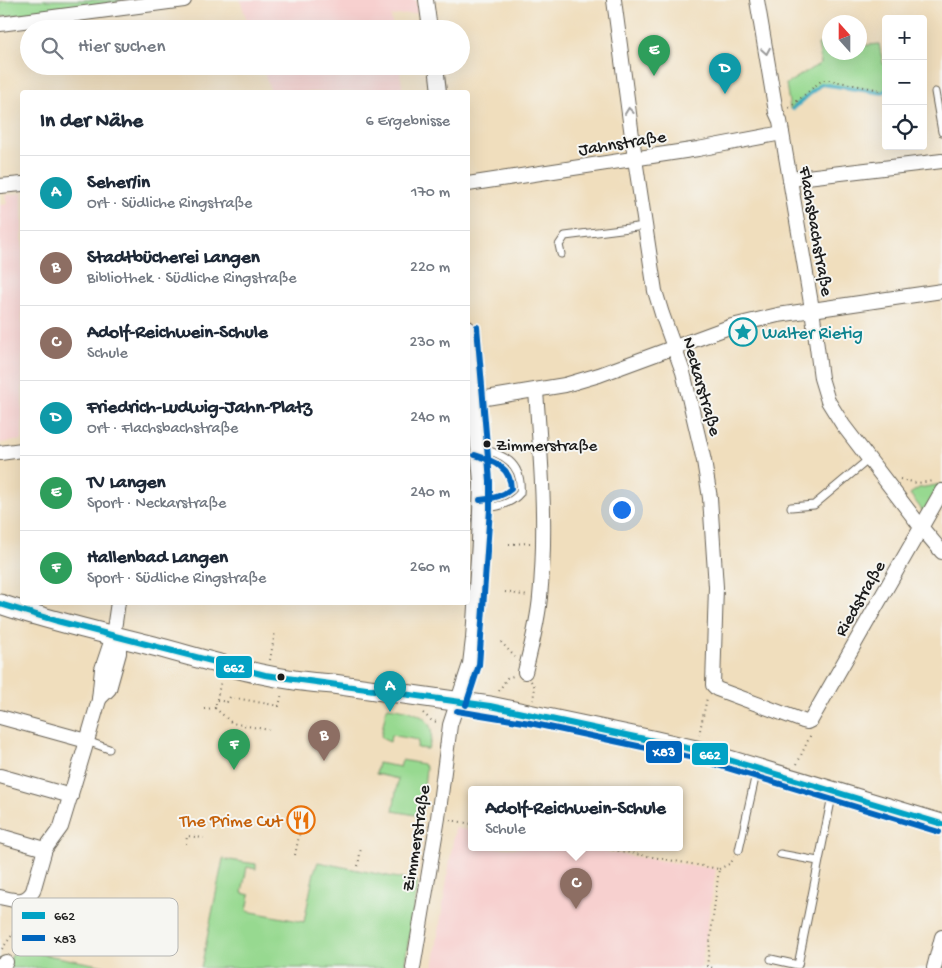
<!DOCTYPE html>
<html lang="de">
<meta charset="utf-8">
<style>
:root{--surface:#fff;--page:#f6f6f7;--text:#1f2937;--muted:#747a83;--line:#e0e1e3;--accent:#db2777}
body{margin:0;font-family:"Gochi Hand",sans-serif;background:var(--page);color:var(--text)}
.controls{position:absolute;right:15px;top:15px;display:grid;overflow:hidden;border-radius:5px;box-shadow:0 5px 20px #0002}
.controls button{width:45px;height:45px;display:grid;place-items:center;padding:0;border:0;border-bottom:1px solid var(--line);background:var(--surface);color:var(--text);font:25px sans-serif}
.compass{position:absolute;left:822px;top:15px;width:45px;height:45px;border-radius:50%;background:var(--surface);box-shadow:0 5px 20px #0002;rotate:339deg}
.you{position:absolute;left:621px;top:509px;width:18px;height:18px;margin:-12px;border:4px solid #fff;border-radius:50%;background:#1a73e8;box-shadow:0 0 0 8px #1a73e833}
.badge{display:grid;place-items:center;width:32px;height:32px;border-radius:50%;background:var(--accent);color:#fff;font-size:16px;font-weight:700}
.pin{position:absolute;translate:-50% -41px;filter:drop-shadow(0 1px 2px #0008)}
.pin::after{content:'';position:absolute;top:26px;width:18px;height:15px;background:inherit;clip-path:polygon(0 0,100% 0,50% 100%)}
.popup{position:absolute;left:468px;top:786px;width:215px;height:65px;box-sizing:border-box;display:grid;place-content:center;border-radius:5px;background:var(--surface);filter:drop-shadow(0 1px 4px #0005);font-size:16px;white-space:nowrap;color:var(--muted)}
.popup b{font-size:19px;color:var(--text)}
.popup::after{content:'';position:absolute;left:50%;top:100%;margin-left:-10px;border:10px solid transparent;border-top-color:var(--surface)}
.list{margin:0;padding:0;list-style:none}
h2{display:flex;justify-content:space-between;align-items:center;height:65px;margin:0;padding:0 20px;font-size:21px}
h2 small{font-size:16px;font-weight:400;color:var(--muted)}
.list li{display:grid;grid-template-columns:32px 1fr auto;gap:15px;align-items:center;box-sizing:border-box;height:75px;padding:0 20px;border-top:1px solid var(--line)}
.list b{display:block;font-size:19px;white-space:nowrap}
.list p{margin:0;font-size:16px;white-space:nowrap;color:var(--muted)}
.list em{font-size:16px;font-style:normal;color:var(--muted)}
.icon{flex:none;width:28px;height:28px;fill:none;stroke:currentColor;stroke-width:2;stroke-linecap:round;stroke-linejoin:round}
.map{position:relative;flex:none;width:942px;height:968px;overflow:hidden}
.search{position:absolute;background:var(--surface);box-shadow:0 5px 20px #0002;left:20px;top:20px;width:450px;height:55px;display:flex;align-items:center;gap:12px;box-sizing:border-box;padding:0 18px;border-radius:28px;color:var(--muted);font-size:19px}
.panel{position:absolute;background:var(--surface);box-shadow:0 5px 20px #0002;left:20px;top:90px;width:450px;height:515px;border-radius:5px}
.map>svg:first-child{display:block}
.built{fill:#f7d0cf}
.green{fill:#97d990;stroke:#5a7a56}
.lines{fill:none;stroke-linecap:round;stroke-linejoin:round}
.stream{stroke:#41abc1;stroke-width:4}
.lane-casing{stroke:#666054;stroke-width:9}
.street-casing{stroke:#666054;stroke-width:16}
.secondary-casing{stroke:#666054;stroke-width:21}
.path{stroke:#666054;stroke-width:2;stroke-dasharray:1 4;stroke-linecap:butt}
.lane{stroke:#fff;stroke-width:7}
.street{stroke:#fff;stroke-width:14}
.secondary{stroke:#fff;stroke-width:19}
.bus-1-casing{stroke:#f6f6f2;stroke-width:10}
.bus-2-casing{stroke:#f6f6f2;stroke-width:10}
.bus-1{stroke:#01a2c5;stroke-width:6}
.bus-2{stroke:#0065bd;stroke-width:6}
.oneway{stroke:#999}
.bus-dot{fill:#1c1c1c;stroke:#f6f6f2;stroke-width:2}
.labels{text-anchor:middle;stroke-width:4;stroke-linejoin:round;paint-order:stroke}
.bus-label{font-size:17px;fill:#1c1c1c;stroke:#f6f6f2;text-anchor:start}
.street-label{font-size:18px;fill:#1c1c1c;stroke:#f6f6f2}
.culture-label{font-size:18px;fill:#0d838f;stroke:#f6f6f2;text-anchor:start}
.food-label{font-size:18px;fill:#c56008;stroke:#f6f6f2;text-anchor:end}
.key{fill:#f6f6f2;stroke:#b5b5b2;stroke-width:1}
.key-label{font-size:14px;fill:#1c1c1c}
.line-badge{stroke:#f6f6f2;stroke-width:2}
.badge-label{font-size:14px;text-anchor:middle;font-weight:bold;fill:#fff}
</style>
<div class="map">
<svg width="942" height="968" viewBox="0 0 942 968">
<rect width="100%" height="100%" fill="#f6f6f2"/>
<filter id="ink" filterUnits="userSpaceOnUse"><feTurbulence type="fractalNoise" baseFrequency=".02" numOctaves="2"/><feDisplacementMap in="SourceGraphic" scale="10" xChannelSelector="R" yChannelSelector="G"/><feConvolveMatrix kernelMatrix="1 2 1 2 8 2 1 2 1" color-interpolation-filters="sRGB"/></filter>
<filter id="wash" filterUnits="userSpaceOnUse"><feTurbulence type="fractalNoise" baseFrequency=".0096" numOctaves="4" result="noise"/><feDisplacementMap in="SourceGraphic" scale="20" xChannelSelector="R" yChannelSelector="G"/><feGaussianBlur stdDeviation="1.12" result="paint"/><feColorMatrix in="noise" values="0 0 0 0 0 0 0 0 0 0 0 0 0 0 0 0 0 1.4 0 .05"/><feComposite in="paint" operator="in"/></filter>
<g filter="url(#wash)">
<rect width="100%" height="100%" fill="#f0debd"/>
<!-- built -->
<g class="built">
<polygon points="240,0 416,0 418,13 391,16 393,29 250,29"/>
<polygon points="262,66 399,66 403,92 271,92"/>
<polygon points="22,193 22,440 0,443 0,205 7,204 6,195"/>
<polygon points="455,828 472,831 472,848 580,848 716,869 701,968 433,968"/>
</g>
<!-- green -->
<g class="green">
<polygon points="14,0 122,0 120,2 0,17 0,2"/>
<polygon points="818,44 829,45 830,52 860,52 860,46 879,44 883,64 886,64 886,89 882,91 821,83 790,109 786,84 821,63"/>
<polygon points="942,484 925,514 910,494 919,488"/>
<path d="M388,707C412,710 442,717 428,749L417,748L418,740L391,735L390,742L385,740L381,736L386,710Z"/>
<polygon points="402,760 423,764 426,768 421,816 393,811 398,779 376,774 378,763 400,767"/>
<polygon points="223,859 256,864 256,869 247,867 242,893 250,895 247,911 304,922 314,872 318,862 418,882 404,968 201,968"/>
<polygon points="16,949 114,968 4,968"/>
</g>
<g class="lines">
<!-- stream -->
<polyline class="stream" points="793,109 821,84 882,93 886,90"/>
</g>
</g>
<g filter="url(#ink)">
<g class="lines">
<!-- lane casing -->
<g class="lane-casing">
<g id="lane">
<polyline points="935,92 942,132"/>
<polyline points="561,254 559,245 565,236 645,226"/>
<path d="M478,447C502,454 523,462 520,493C510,505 495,507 481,509"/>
<polyline points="791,507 814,505 869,459"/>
<polyline points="87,741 109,749"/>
<polyline points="739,850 757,769"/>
<polyline points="780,854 818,861"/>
<polyline points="771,959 798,965 833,791"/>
</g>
</g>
<!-- street casing -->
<g class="street-casing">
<g id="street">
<polyline points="426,0 430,29"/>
<polyline points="614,0 635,159 655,291 662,314 683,372 704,461 710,498 716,587 713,685 717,689 803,721 807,722 811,720 942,491"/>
<polyline points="757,0 776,112 780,121 812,309 821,378 828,401 843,425 921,527 942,552"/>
<polyline points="0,24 184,0"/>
<polyline points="436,66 439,92"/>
<polyline points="790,179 942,161"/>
<polyline points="468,184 698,149 782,133"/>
<polyline points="0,186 22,184"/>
<polyline points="468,401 565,385 599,375 732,326 778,315 942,291"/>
<polyline points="0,453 22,450"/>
<path d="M525,672C531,647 538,622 540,597C547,528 541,460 536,391"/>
<polyline points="99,699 109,689 119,653 119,637"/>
<polyline points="0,717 87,741 99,700 102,669 113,636 118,602"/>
<polyline points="0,776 71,796"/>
<polyline points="0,836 45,849"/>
<path d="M0,897C13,900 25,905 33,891L45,849L61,827L87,741"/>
<polyline points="0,965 6,962"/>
<polyline points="413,968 438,818 450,725 470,664 473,639 479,541 481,482 468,328"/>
<polyline points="934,968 942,937"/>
</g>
</g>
<!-- secondary casing -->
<g class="secondary-casing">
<path id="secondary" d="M0,604C50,621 103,633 154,646C214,662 271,681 333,684L490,706L652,740L696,750L942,824"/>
</g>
<!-- path -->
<g class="path">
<polyline points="789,108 822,80 829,80 880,90"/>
<polyline points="900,479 917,483 934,481"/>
<polyline points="509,544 531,543"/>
<polyline points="505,592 528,596"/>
<polyline points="501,642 515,657"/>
<polyline points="270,660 275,632"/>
<polyline points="531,681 535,687 533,700"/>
<polyline points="499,691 507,678 513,676"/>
<polyline points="217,700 227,702 230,697 279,706 282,693"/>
<polyline points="215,708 232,723 269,730"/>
<polyline points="204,709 215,708 221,680"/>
<polyline points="423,713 432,721 437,722"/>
<polyline points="699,735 707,698"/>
<polyline points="797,764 811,734"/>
<polyline points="450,820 472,824"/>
<polyline points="186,844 187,836 204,838"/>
<polyline points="603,848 719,869 707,966 713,968"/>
<polyline points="295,855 300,831"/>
<polyline points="358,866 361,848"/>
<polyline points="719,869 731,863 734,857"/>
<polyline points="13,935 51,937"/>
<polyline points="2,949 18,927 26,911"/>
<path d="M14,953C29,937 54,936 73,942"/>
</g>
<!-- lane -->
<use href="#lane" class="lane"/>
<!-- street -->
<use href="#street" class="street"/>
<!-- secondary -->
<use href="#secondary" class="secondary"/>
<!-- bus-1 casing -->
<g class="bus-1-casing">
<polyline id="bus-1" points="0,604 57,621 265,675 490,706 696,750 942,824"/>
</g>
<!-- bus-2 casing -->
<g class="bus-2-casing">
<g id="bus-2">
<path d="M475,455C494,461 511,467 511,489C502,497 491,499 480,500"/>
<polyline points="466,705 479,665 490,509 490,481 477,327"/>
<polyline points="457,711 530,723 694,758 939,832"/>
</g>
</g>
<!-- bus-1 -->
<use href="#bus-1" class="bus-1"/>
<!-- bus-2 -->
<use href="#bus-2" class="bus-2"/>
</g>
<!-- one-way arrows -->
<defs><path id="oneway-chevron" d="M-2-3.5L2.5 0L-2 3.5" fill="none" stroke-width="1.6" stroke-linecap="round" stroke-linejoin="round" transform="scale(1.25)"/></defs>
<g class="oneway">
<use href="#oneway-chevron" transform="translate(766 51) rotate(80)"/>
<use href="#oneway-chevron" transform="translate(629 111) rotate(-97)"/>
</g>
</g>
<!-- icons -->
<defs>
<g id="sight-ring" transform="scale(1.4375)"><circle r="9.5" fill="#f6f6f2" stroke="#0f9aa8" stroke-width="1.5"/><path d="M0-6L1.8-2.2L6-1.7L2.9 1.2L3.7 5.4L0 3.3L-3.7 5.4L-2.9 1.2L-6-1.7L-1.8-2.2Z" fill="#0f9aa8"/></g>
<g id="restaurant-ring" transform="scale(1.4375)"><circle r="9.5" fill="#f6f6f2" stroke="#e8710a" stroke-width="1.5"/><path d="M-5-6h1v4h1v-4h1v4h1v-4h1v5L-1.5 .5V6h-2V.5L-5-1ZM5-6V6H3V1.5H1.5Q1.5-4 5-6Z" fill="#e8710a"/></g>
</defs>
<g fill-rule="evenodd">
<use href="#sight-ring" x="743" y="332"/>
<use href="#restaurant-ring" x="301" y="820"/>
</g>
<!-- markers -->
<g class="bus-dot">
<circle cx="487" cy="444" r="4.5"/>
<circle cx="281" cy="677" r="4.5"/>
</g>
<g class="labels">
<!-- bus labels -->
<g class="bus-label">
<text x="496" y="450">Zimmerstraße</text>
</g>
<!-- street labels -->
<g class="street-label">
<text transform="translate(622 142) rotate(-9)" y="6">Jahnstraße</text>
<text transform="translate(817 231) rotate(80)" y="6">Flachsbachstraße</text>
<text transform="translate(703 386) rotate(74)" y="6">Neckarstraße</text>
<text transform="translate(859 598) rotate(-60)" y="6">Riedstraße</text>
<text transform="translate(415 838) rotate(-81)" y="6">Zimmerstraße</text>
</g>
<!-- culture labels -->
<g class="culture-label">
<text x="762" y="338">Walter Rietig</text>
</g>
<!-- food labels -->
<g class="food-label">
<text x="282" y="826">The Prime Cut</text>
</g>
</g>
<!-- legend -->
<rect x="12" y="898" width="166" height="58" rx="8" class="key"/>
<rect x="22" y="912" width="23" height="7" fill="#01a2c5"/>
<rect x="22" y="935" width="23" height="6" fill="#0065bd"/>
<g class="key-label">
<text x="54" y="920">662</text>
<text x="54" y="943">X83</text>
</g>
<g class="line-badge">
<rect x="215" y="655" width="38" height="24" rx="5" fill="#01a2c5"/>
<rect x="645" y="740" width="38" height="24" rx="5" fill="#0065bd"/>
<rect x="691" y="742" width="38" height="24" rx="5" fill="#01a2c5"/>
</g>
<g class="badge-label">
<text x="234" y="672">662</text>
<text x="664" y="756">X83</text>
<text x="710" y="759">662</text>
</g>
</svg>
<div class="controls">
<button>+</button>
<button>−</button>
<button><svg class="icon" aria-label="locate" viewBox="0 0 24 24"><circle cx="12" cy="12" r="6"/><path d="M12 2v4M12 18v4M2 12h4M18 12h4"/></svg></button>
</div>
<svg class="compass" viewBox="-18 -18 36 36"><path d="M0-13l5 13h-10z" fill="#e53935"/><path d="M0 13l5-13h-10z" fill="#747a83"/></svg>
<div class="you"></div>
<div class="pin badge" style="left:390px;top:712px;background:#0f9aa8">A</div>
<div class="pin badge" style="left:324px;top:761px;background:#8d6e63">B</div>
<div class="pin badge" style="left:576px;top:909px;background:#8d6e63">C</div>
<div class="popup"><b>Adolf-Reichwein-Schule</b>Schule</div>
<div class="pin badge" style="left:725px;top:94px;background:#0f9aa8">D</div>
<div class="pin badge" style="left:654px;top:76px;background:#2e9e5b">E</div>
<div class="pin badge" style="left:234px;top:770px;background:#2e9e5b">F</div>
<div class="search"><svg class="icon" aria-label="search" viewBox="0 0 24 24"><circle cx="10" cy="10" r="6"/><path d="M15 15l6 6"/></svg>Hier suchen</div>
<section class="panel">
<h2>In der Nähe<small>6 Ergebnisse</small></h2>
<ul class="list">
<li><span class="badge" style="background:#0f9aa8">A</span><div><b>Seher/in</b><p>Ort · Südliche Ringstraße</p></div><em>170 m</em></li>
<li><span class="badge" style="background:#8d6e63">B</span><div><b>Stadtbücherei Langen</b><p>Bibliothek · Südliche Ringstraße</p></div><em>220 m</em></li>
<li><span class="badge" style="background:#8d6e63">C</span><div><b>Adolf-Reichwein-Schule</b><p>Schule</p></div><em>230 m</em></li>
<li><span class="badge" style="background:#0f9aa8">D</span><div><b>Friedrich-Ludwig-Jahn-Platz</b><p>Ort · Flachsbachstraße</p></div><em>240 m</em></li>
<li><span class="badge" style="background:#2e9e5b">E</span><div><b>TV Langen</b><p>Sport · Neckarstraße</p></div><em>240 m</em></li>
<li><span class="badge" style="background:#2e9e5b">F</span><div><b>Hallenbad Langen</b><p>Sport · Südliche Ringstraße</p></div><em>260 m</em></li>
</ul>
</section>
</div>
